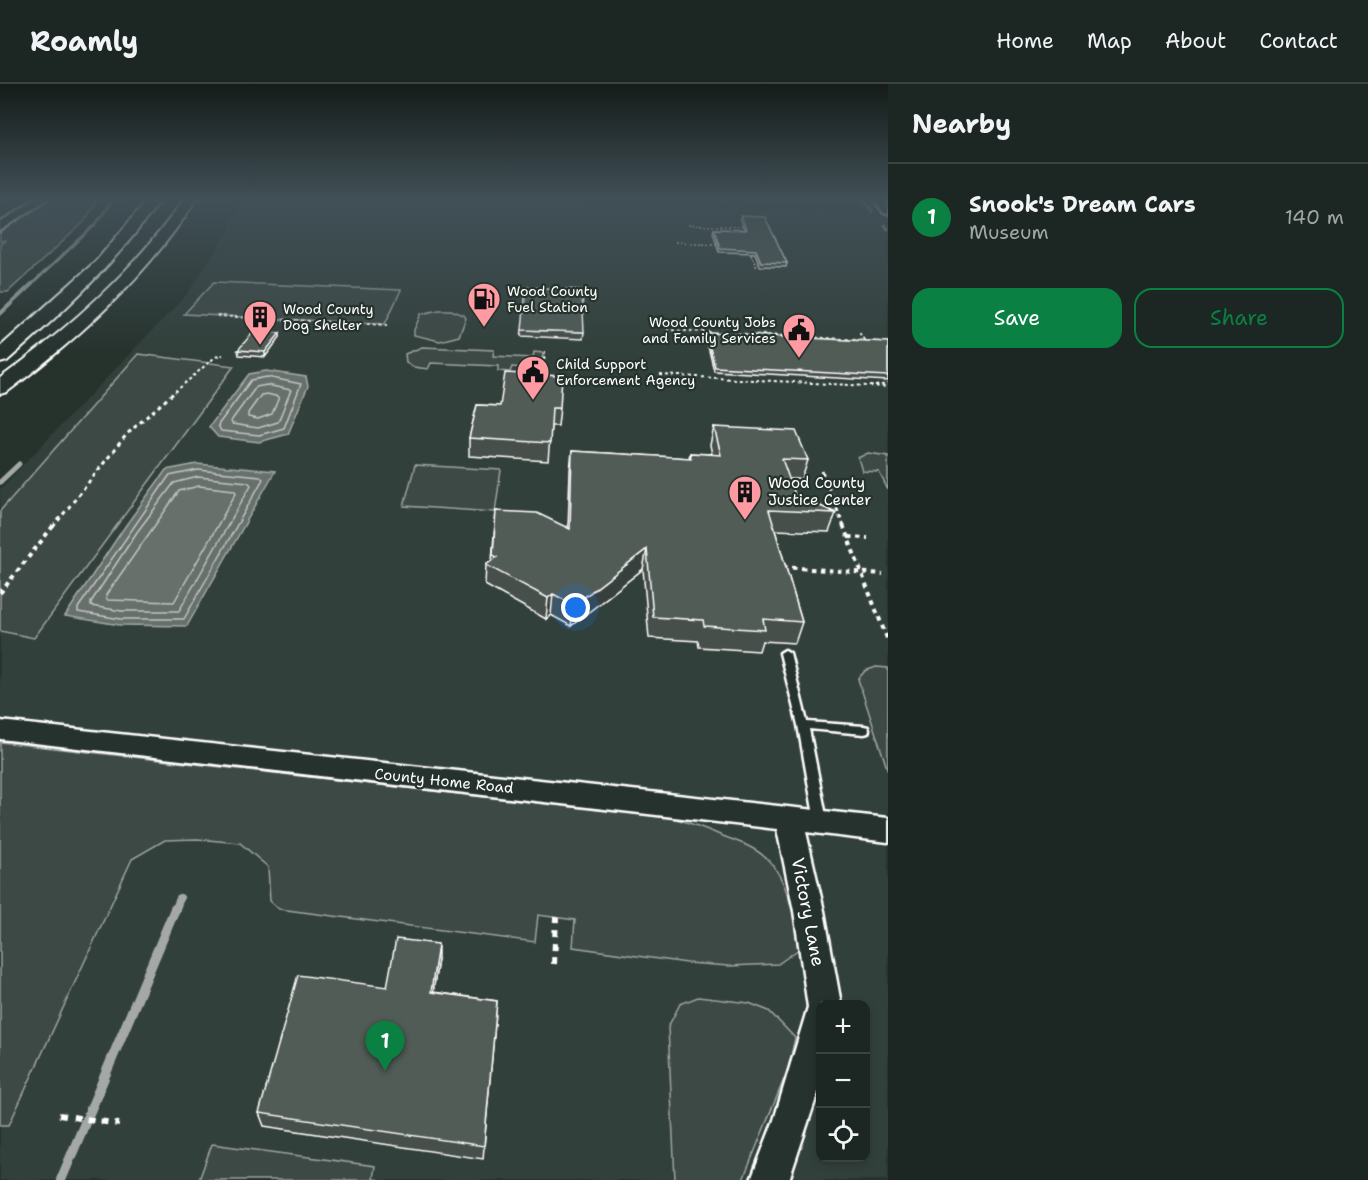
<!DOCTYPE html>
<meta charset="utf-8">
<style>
:root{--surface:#1c2622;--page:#29322f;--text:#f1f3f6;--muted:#a0a5a5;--line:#3a4340;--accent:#0b8043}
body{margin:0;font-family:"Shantell Sans",sans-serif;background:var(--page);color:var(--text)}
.controls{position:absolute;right:18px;bottom:18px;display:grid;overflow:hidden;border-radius:12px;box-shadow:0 3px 9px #0003}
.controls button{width:54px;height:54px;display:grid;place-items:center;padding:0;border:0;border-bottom:2px solid var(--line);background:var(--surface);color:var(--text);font:30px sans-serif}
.you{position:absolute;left:576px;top:524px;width:21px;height:21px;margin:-15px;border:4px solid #fff;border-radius:50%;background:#1a73e8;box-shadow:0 0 0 9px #1a73e833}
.badge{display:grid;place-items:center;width:39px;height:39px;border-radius:50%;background:var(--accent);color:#fff;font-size:20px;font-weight:700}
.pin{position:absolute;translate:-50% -50px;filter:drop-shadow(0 2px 3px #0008)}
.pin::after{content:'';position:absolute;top:32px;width:21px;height:18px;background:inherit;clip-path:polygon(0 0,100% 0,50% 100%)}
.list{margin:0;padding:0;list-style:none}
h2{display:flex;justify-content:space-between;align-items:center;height:78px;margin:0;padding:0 24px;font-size:26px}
h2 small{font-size:20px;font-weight:400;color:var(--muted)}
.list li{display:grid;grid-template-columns:39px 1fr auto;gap:18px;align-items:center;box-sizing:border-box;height:108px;padding:0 24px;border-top:2px solid var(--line)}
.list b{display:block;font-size:22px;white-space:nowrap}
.list p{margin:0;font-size:20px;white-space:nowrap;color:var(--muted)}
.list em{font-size:20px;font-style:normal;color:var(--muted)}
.actions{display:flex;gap:12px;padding:18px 24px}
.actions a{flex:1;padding:14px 0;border:2px solid var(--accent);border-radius:18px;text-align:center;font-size:21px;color:var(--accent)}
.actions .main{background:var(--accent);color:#fff}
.icon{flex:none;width:33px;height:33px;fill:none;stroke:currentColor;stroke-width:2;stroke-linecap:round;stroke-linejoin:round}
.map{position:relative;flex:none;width:888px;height:1096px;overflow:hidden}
header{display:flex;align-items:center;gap:36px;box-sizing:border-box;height:84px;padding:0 30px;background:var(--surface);border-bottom:2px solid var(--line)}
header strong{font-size:28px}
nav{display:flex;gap:33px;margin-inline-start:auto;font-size:21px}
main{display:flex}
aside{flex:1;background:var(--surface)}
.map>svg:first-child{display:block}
.built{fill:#333f3a;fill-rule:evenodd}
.green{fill:#3e4944;stroke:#9ea4a2;stroke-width:1.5}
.water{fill:#67706c;stroke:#a4a9a7;stroke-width:1.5}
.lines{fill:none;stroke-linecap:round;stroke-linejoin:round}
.shore{stroke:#c2c6c4;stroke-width:1.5}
.stream-far4{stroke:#a4a9a7;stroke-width:3}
.stream-far3{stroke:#a4a9a7;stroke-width:4}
.stream-far2{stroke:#a4a9a7;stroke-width:5}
.stream-far1{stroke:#a4a9a7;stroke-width:8}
.stream{stroke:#a4a9a7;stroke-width:10}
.service-casing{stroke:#fff;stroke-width:5}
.tertiary-casing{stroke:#fff;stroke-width:5}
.trunk-casing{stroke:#fff;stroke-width:4}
.motorway-casing{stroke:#fff;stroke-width:5}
.path-far4{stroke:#fff;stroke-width:1.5;stroke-dasharray:2 2;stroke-linecap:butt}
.path-far3{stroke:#fff;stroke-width:2;stroke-dasharray:3 3;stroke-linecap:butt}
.path-far2{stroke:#fff;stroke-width:3;stroke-dasharray:4 4;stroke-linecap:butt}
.path-far1{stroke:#fff;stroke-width:4;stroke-dasharray:4.5 4.5;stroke-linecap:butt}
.path{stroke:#fff;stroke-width:6;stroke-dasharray:7 7;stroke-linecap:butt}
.service{fill:#26332d;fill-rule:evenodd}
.tertiary{fill:#26332d;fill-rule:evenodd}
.trunk{fill:#26332d;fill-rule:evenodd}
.motorway{fill:#26332d;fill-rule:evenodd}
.wall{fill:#464f4b;stroke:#fff;stroke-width:1.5}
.shaded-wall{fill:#39403d;stroke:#fff;stroke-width:1.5}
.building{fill:#515c57;stroke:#fff;stroke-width:1.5}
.labels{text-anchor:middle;stroke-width:4.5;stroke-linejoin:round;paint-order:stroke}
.far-poi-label{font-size:14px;fill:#fff;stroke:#26332d;text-anchor:start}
.poi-label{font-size:15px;fill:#fff;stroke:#26332d;text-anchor:start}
.street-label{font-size:15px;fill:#fff;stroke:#26332d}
.near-street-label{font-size:18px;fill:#fff;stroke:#26332d}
</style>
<header>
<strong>Roamly</strong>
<nav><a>Home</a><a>Map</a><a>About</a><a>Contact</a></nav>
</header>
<main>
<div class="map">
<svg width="888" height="1096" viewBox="0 0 888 1096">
<rect width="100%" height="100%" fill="#26332d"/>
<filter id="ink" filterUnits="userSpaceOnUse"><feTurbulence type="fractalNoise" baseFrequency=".0167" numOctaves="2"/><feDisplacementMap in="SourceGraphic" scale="12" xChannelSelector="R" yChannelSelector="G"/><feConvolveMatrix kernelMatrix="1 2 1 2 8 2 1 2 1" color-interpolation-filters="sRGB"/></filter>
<g filter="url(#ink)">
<!-- built -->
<path class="built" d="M240,115H573V118L888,130V1096H0V405L188,209L229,146ZM820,920H866V1074H820Z"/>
<!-- green -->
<g class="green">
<polygon points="47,115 98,115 84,138 8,208 0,208 0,160 5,157 0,157 0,148"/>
<polygon points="214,198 401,206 385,240 184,230"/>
<polygon points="439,226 451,226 464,231 466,234 459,252 440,257 414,251 414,246 421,230"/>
<polygon points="422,263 494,266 493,272 533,274 534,268 543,269 541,285 512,283 510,288 498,287 498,282 431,279 428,285 413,283 406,278 405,270"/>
<polygon points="138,270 234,282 34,554 0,547 0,427"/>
<polygon points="868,369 888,372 888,406 879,388 862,387 858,374"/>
<polygon points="415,381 501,386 495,428 404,422"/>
<polygon points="876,583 888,584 888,687 858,595 865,587"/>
<path d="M0,658L672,734C688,738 704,744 720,751C736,757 753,762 766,774C788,794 795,836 799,865L778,880L729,882L687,879L573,863L575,836L538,831L535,858L279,825L270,817L268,783L240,759L197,755L165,756L132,775L9,1041H0Z"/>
<polygon points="698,913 749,919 769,927 795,954 788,985 743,1096 675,1096 668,943 680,920"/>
<polygon points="212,1060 375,1082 373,1095 380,1096 199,1096"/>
</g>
<!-- water -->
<g class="water">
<polygon points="266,287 306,293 308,302 288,350 259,358 218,353 209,343 249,290"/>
<polygon points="197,380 275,387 187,542 120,541 65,532 126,441 166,386"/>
</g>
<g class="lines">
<!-- shore -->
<g class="shore">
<polygon points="267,293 301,300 284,344 259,351 221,347 218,341 251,296"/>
<polygon points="267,301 291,306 278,338 258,344 232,340 231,337 256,303"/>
<polygon points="267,310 279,313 272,330 258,335 248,333 248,329 261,311"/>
<polygon points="198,386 260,392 263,395 184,535 121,535 78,528 78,524 169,392"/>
<polygon points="198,393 248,398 251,401 179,527 122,527 91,522 91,518 137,448 174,399"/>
<polygon points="199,402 234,406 236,409 174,518 107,516 106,511 179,407"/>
</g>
<!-- stream-far4 -->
<g class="stream-far4">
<polyline points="863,115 872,127"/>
<polyline points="885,141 888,145"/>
<polyline points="31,201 96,140 113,115"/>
</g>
<!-- stream-far3 -->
<polyline class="stream-far3" points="0,230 33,199"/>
<!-- stream-far2 -->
<polyline class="stream-far2" points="0,398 19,380"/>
<!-- stream-far1 -->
<polyline class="stream-far1" points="175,827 180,814"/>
<!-- stream -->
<polyline class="stream" points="61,1096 175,825"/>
<!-- service casing -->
<g class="service-casing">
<polygon id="service" points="785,566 790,569 807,638 864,642 868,643 869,646 868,649 864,650 809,645 827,737 825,740 821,742 817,740 815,737 798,641 780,569"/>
</g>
<!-- tertiary casing -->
<g class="tertiary-casing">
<g id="tertiary">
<polygon points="35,115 47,115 0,147 0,139"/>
<polygon points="873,115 883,115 888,121 888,130 884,129"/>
<polygon points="0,637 888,734 888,758 806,748 824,827 841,920 820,920 820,1002 789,1096 751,1096 774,1036 808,923 794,827 777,745 0,655"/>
</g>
</g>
<!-- trunk casing -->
<g class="trunk-casing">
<g id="trunk">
<path d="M148,115H161C118,177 64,227 7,277L0,279V263L97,176Z"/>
<path d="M184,115H197C146,193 81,252 7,308L0,310V294C70,243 134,187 184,115Z"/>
</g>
</g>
<!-- motorway casing -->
<g class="motorway-casing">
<g id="motorway">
<polygon points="147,115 161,115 158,121 148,121"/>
<polygon points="199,115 191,120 184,116 185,115"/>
</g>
</g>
<!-- path-far4 -->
<g class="path-far4">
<polyline points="688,141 741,143"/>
<polyline points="675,158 719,160"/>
<polyline points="751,170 757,184"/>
</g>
<!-- path-far3 -->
<g class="path-far3">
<polyline points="217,232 387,241"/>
<polyline points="667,238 668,246 864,256 858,247"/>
<polyline points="660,291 888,303"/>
<polyline points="543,294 545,265"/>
<polyline points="875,302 888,300"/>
<polyline points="175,308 215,273 223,271"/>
</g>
<!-- path-far2 -->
<g class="path-far2">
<polyline points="822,387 844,443"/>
<polyline points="53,443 127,350 177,306"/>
</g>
<!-- path-far1 -->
<g class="path-far1">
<polyline points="843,441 888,557"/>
<polyline points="848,453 868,454"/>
<polyline points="783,483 883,490"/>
<polyline points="0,509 54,441"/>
</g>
<!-- path -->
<g class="path">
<polyline points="554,880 556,833"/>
<polyline points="59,1031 119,1040"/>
</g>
<!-- service -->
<use href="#service" class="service"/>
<!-- tertiary -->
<use href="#tertiary" class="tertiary"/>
<!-- trunk -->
<use href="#trunk" class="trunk"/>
<!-- motorway -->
<use href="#motorway" class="motorway"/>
</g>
<!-- wall -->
<g class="wall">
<polygon points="741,132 787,179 786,183 760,182 755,169 719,168 713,148 714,145 744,146 740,136"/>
<polygon points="522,246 584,248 583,255 521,252"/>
<polygon points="280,249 280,253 265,273 239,271 238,266"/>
<polygon points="706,249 888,258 888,297 714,287 706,254"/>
<polygon points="477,321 560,324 558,342 551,342 548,377 469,372 469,354"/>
<polygon points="714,343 808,376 802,395 789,395 795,411 836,429 829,448 775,446 802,538 795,559 762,557 759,567 699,563 698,557 649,554 643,485 571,542 551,531 546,535 485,501 486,481 492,476 496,427 568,444 570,386 572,367 689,374 690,369 712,370 710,361"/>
<polygon points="438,875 433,908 497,917 483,1075 264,1042 259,1029 387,903"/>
</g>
<!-- shaded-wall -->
<g class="shaded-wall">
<polygon points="280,249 280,253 265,273 265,268"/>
<polygon points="647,465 643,485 571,542 574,521"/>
<polygon points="553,510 551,531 546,535 548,514"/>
<polygon points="438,860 438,875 431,923 431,908"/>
</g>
<!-- building -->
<g class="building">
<polygon points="741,132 765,133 787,179 761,178 756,166 720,164 714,145 746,146"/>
<polygon points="526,203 582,206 584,248 522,246"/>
<polygon points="254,247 280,249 265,268 238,266"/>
<polygon points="706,249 888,258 888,292 715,283"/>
<polygon points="505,289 562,292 560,324 552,324 550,359 469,354 477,321 500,322"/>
<polygon points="714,343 796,347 808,376 782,375 795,411 836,429 769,426 802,538 763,535 765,546 704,542 703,536 653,533 647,465 574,521 553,510 548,514 486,481 497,473 493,471 496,427 537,429 570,445 572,367 691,374 690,369 721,371"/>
<polygon points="396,855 438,860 431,908 497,917 484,1062 259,1029 298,891 387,903"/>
</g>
</g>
<!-- sky -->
<linearGradient id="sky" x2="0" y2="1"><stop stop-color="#151c19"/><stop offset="0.43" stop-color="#415057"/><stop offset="1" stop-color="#415057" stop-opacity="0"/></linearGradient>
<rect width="888" height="269" fill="url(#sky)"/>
<!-- icons -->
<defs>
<g id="fuel-pin" transform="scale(1.725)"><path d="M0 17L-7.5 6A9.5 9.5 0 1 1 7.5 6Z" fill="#ff9aa2" stroke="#26332d"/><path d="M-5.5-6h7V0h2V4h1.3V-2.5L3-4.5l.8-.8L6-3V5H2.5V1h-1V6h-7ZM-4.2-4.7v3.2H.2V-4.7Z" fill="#111"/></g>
<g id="building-pin" transform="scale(1.725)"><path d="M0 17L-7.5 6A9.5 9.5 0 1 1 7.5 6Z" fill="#ff9aa2" stroke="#26332d"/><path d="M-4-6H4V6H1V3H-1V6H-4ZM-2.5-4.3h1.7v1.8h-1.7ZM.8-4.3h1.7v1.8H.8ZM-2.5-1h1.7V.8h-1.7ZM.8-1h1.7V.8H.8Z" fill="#111"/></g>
<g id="civic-pin" transform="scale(1.725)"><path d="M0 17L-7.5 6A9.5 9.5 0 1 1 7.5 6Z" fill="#ff9aa2" stroke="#26332d"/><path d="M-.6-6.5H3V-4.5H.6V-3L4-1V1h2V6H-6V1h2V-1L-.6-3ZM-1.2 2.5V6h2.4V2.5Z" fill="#111"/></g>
</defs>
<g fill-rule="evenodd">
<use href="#fuel-pin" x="484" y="215"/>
<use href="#building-pin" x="260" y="233"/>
<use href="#civic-pin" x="799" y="246"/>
<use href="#civic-pin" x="533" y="288"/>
<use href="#building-pin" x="745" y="408"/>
</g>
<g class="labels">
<!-- far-poi labels -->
<g class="far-poi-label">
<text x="507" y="212">Wood County<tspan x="507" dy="16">Fuel Station</tspan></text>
<text x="283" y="230">Wood County<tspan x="283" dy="16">Dog Shelter</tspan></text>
<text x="776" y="243" text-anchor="end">Wood County Jobs<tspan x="776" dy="16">and Family Services</tspan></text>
<text x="556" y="285">Child Support<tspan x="556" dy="16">Enforcement Agency</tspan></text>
</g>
<!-- poi labels -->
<g class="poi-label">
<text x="768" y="404">Wood County<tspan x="768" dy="17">Justice Center</tspan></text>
</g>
<!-- street labels -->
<g class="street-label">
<text transform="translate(444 697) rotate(6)" y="5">County Home Road</text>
</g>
<!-- near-street labels -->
<g class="near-street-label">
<text transform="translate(808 828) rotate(79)" y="6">Victory Lane</text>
</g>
</g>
</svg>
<div class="controls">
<button>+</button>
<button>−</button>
<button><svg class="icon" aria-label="locate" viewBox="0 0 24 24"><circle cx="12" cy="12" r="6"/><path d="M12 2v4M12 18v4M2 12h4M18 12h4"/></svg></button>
</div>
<div class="you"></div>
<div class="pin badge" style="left:385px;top:987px">1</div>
</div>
<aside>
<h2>Nearby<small></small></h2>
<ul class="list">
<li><span class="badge">1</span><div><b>Snook's Dream Cars</b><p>Museum</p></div><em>140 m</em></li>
</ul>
<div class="actions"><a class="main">Save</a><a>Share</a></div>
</aside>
</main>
